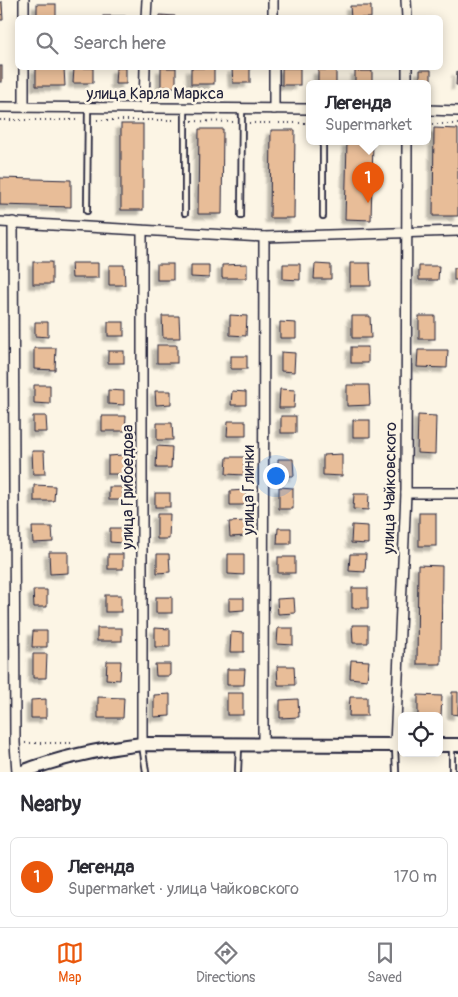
<!DOCTYPE html>
<meta charset="utf-8">
<style>
:root{--surface:#fff;--page:#f2f2f3;--text:#2b2b33;--muted:#7c7c81;--line:#e1e1e2;--accent:#ea580c}
body{margin:0;font-family:Pangolin,sans-serif;background:var(--page);color:var(--text)}
.controls{position:absolute;right:15px;bottom:15px;display:grid;overflow:hidden;border-radius:8px;box-shadow:0 2px 12px #0003}
.controls button{width:45px;height:45px;display:grid;place-items:center;padding:0;border:0;border-bottom:1px solid var(--line);background:var(--surface);color:var(--text);font:25px sans-serif}
.you{position:absolute;left:275px;top:475px;width:18px;height:18px;margin:-12px;border:4px solid #fff;border-radius:50%;background:#1a73e8;box-shadow:0 0 0 8px #1a73e833}
.badge{display:grid;place-items:center;width:32px;height:32px;border-radius:50%;background:var(--accent);color:#fff;font-size:16px;font-weight:700}
.pin{position:absolute;translate:-50% -41px;filter:drop-shadow(0 1px 2px #0008)}
.pin::after{content:'';position:absolute;top:26px;width:18px;height:15px;background:inherit;clip-path:polygon(0 0,100% 0,50% 100%)}
.popup{position:absolute;left:306px;top:80px;width:125px;height:65px;box-sizing:border-box;display:grid;place-content:center;border-radius:8px;background:var(--surface);filter:drop-shadow(0 1px 4px #0005);font-size:16px;white-space:nowrap;color:var(--muted)}
.popup b{font-size:19px;color:var(--text)}
.popup::after{content:'';position:absolute;left:50%;top:100%;margin-left:-10px;border:10px solid transparent;border-top-color:var(--surface)}
.list{margin:0;padding:0;list-style:none}
h2{display:flex;justify-content:space-between;align-items:center;height:65px;margin:0;padding:0 20px;font-size:21px}
h2 small{font-size:16px;font-weight:400;color:var(--muted)}
.list li{display:grid;grid-template-columns:32px 1fr auto;gap:15px;align-items:center;box-sizing:border-box;height:80px;margin:0 10px 10px;padding:0 10px;border:1px solid var(--line);border-radius:8px}
.list b{display:block;font-size:19px;white-space:nowrap}
.list p{margin:0;font-size:16px;white-space:nowrap;color:var(--muted)}
.list em{font-size:16px;font-style:normal;color:var(--muted)}
.icon{flex:none;width:28px;height:28px;fill:none;stroke:currentColor;stroke-width:2;stroke-linecap:round;stroke-linejoin:round}
.map{position:relative;flex:none;width:458px;height:772px;overflow:hidden}
.search{position:absolute;background:var(--surface);box-shadow:0 2px 12px #0003;left:15px;right:15px;top:15px;height:55px;display:flex;align-items:center;gap:12px;box-sizing:border-box;padding:0 18px;border-radius:8px;color:var(--muted);font-size:19px}
.sheet{height:155px;background:var(--surface)}
nav{display:flex;justify-content:space-around;align-items:center;box-sizing:border-box;height:70px;border-top:1px solid var(--line);background:var(--surface);font-size:14px;color:var(--muted)}
nav a{display:grid;justify-items:center;gap:2px}
nav .on{color:var(--accent)}
.map>svg:first-child{display:block}
.building{fill:#e8bd98;stroke:#22223b;filter:url(#shadow)}
.lines{fill:none;stroke-linecap:round;stroke-linejoin:round}
.service-casing{stroke:#22223b;stroke-width:8}
.minor-casing{stroke:#22223b;stroke-width:12}
.secondary-casing{stroke:#22223b;stroke-width:16}
.path{stroke:#22223b;stroke-width:2;stroke-dasharray:1 4;stroke-linecap:butt}
.service{stroke:#fcf5e5;stroke-width:4.5}
.minor{stroke:#fcf5e5;stroke-width:9}
.secondary{stroke:#fcf5e5;stroke-width:12}
.labels{text-anchor:middle;stroke-width:5;stroke-linejoin:round;paint-order:stroke}
.street-label{font-size:16px;fill:#22223b;stroke:#fcf5e5}
</style>
<div class="map">
<svg width="458" height="772" viewBox="0 0 458 772">
<defs>
<filter id="shadow"><feDropShadow dx="-4.5" dy="4.5" stdDeviation="1" flood-color="#0004"/></filter>
</defs>
<rect width="100%" height="100%" fill="#fcf5e5"/>
<filter id="ink" filterUnits="userSpaceOnUse"><feTurbulence type="fractalNoise" baseFrequency=".02" numOctaves="2"/><feDisplacementMap in="SourceGraphic" scale="10" xChannelSelector="R" yChannelSelector="G"/><feConvolveMatrix kernelMatrix="1 2 1 2 8 2 1 2 1" color-interpolation-filters="sRGB"/></filter>
<g filter="url(#ink)">
<!-- building -->
<g class="building">
<polygon points="0,2 2,2 3,20 0,20"/>
<rect x="37" y="4" width="19" height="14"/>
<polygon points="350,6 371,6 371,18 351,18"/>
<polygon points="160,15 175,16 175,18 160,18"/>
<polygon points="249,15 249,18 232,18 232,16"/>
<rect x="103" y="16" width="22" height="2"/>
<rect x="0" y="66" width="2" height="16"/>
<polygon points="36,68 64,68 65,86 36,86"/>
<polygon points="74,68 93,68 93,83 73,83"/>
<polygon points="116,68 126,68 126,84 115,84"/>
<rect x="161" y="68" width="15" height="19"/>
<rect x="191" y="68" width="23" height="16"/>
<polygon points="250,68 250,83 233,83 232,69"/>
<rect x="282" y="68" width="18" height="17"/>
<rect x="318" y="70" width="18" height="14"/>
<polygon points="420,70 431,70 431,87 420,84"/>
<rect x="355" y="71" width="17" height="13"/>
<polygon points="457,71 458,71 458,85 456,85"/>
<rect x="121" y="124" width="22" height="86"/>
<polygon points="434,128 458,129 458,216 433,216"/>
<polygon points="199,129 223,129 222,214 198,214"/>
<polygon points="271,130 295,130 294,218 270,218"/>
<polygon points="347,142 373,142 371,220 345,219"/>
<polygon points="0,178 71,180 71,207 0,205"/>
<rect x="33" y="262" width="19" height="22"/>
<polygon points="71,263 98,263 98,278 72,278"/>
<polygon points="350,263 370,263 371,286 350,286"/>
<rect x="157" y="264" width="16" height="16"/>
<polygon points="247,264 247,278 222,278 222,265"/>
<polygon points="283,264 300,264 300,280 283,279"/>
<polygon points="315,264 331,265 331,279 314,279"/>
<polygon points="109,265 124,265 125,285 109,285"/>
<polygon points="191,265 209,265 209,278 191,277"/>
<polygon points="419,266 439,266 438,280 419,280"/>
<rect x="454" y="268" width="4" height="12"/>
<polygon points="230,315 247,316 246,336 230,335"/>
<polygon points="162,316 179,316 180,338 163,338"/>
<polygon points="352,316 370,316 371,338 352,338"/>
<rect x="419" y="316" width="16" height="23"/>
<polygon points="35,322 48,322 48,337 35,336"/>
<rect x="108" y="322" width="16" height="14"/>
<polygon points="280,322 296,323 296,338 280,338"/>
<rect x="157" y="345" width="20" height="18"/>
<rect x="351" y="347" width="17" height="16"/>
<polygon points="34,348 56,348 55,370 34,369"/>
<polygon points="418,350 448,350 447,368 417,367"/>
<rect x="108" y="351" width="16" height="12"/>
<polygon points="281,352 295,353 294,372 281,371"/>
<rect x="231" y="356" width="16" height="13"/>
<polygon points="34,385 50,385 50,404 34,403"/>
<polygon points="347,385 369,385 370,405 347,406"/>
<polygon points="280,389 295,390 294,408 279,408"/>
<polygon points="108,390 124,391 124,405 108,404"/>
<polygon points="155,391 171,391 171,404 156,405"/>
<polygon points="232,391 246,392 246,405 231,405"/>
<polygon points="418,415 436,416 435,454 417,453"/>
<polygon points="33,416 46,416 47,432 33,432"/>
<polygon points="102,416 126,416 125,431 102,431"/>
<rect x="281" y="416" width="15" height="17"/>
<rect x="353" y="420" width="17" height="17"/>
<polygon points="228,421 246,421 246,436 227,436"/>
<polygon points="157,423 172,423 173,440 157,440"/>
<polygon points="157,446 172,447 171,468 156,468"/>
<polygon points="32,451 44,451 45,474 33,474"/>
<polygon points="342,454 342,476 323,475 323,455"/>
<polygon points="123,455 124,474 108,474 108,456"/>
<polygon points="227,457 244,457 244,475 226,474"/>
<polygon points="278,459 293,459 294,476 278,476"/>
<polygon points="34,485 55,486 54,501 34,501"/>
<rect x="109" y="487" width="14" height="13"/>
<polygon points="279,487 293,488 293,509 279,509"/>
<polygon points="246,490 246,505 230,505 230,491"/>
<rect x="155" y="493" width="15" height="14"/>
<polygon points="354,494 369,494 368,510 353,509"/>
<rect x="419" y="513" width="17" height="33"/>
<polygon points="157,514 170,514 169,539 157,539"/>
<polygon points="246,521 246,536 230,537 229,522"/>
<polygon points="352,525 368,526 368,544 351,543"/>
<polygon points="32,527 52,527 53,542 33,543"/>
<polygon points="110,528 124,528 123,543 110,542"/>
<polygon points="278,528 291,528 291,544 277,544"/>
<polygon points="49,552 68,552 68,573 50,574"/>
<rect x="108" y="554" width="15" height="15"/>
<polygon points="157,554 169,554 170,572 157,573"/>
<polygon points="228,554 244,554 244,575 228,574"/>
<polygon points="350,554 366,554 365,572 349,571"/>
<rect x="278" y="557" width="17" height="16"/>
<polygon points="418,565 442,566 441,664 417,664"/>
<rect x="352" y="588" width="16" height="20"/>
<polygon points="33,590 47,590 47,607 34,607"/>
<rect x="105" y="595" width="16" height="17"/>
<rect x="156" y="597" width="16" height="16"/>
<polygon points="229,598 244,598 244,610 229,611"/>
<polygon points="294,598 295,613 278,614 277,599"/>
<polygon points="352,625 368,625 368,643 353,643"/>
<rect x="97" y="628" width="25" height="13"/>
<polygon points="155,628 170,629 170,647 155,647"/>
<polygon points="278,628 293,628 293,645 277,644"/>
<polygon points="33,631 47,631 47,647 32,647"/>
<polygon points="231,632 244,633 244,652 230,652"/>
<polygon points="33,654 47,654 46,678 33,678"/>
<polygon points="351,660 369,661 367,680 350,678"/>
<polygon points="107,661 121,661 120,680 106,679"/>
<polygon points="155,664 170,664 170,676 156,676"/>
<polygon points="277,666 294,666 295,685 278,685"/>
<polygon points="227,669 245,669 244,685 227,685"/>
<polygon points="452,692 458,692 458,715 452,714"/>
<rect x="227" y="693" width="16" height="22"/>
<polygon points="170,694 170,716 154,717 154,695"/>
<polygon points="418,695 442,696 441,716 418,716"/>
<polygon points="98,697 124,698 123,718 98,718"/>
<polygon points="350,697 367,697 367,716 349,716"/>
<polygon points="46,699 46,718 31,718 31,700"/>
<polygon points="298,699 299,717 280,718 280,700"/>
</g>
<g class="lines">
<!-- service casing -->
<g class="service-casing">
<g id="service">
<polyline points="87,211 88,108"/>
<polyline points="185,213 185,108"/>
<polyline points="241,216 242,109"/>
<polyline points="323,216 323,142"/>
<polyline points="142,745 146,772"/>
<polyline points="395,746 396,772"/>
<polyline points="452,746 452,772"/>
<polyline points="238,772 239,746"/>
</g>
</g>
<!-- minor casing -->
<g class="minor-casing">
<g id="minor">
<polyline points="273,0 273,18"/>
<polyline points="406,0 407,18"/>
<polyline points="24,18 24,0"/>
<polyline points="146,18 147,0"/>
<polyline points="274,68 274,109"/>
<polyline points="407,68 407,84"/>
<polyline points="0,107 309,109"/>
<polyline points="24,107 24,68"/>
<polyline points="144,108 145,68"/>
<polyline points="427,110 458,111"/>
<polyline points="0,222 264,237 458,231"/>
<polyline points="13,222 15,743 17,772"/>
<polyline points="406,493 458,493"/>
<polyline points="263,743 264,237"/>
<polyline points="142,744 142,231"/>
<polyline points="395,745 406,493 407,142"/>
</g>
</g>
<!-- secondary casing -->
<g class="secondary-casing">
<g id="secondary">
<polyline points="439,745 458,745"/>
<path d="M22,772C61,757 100,749 142,744L402,745"/>
</g>
</g>
<!-- path -->
<g class="path">
<polyline points="0,120 79,120"/>
<polyline points="97,120 177,120"/>
<polyline points="192,121 234,122"/>
<polyline points="249,123 309,123"/>
<polyline points="427,124 458,124"/>
<polyline points="25,743 73,743"/>
</g>
<!-- service -->
<use href="#service" class="service"/>
<!-- minor -->
<use href="#minor" class="minor"/>
<!-- secondary -->
<use href="#secondary" class="secondary"/>
</g>
</g>
<g class="labels">
<!-- street labels -->
<g class="street-label">
<text x="155" y="99">улица Карла Маркса</text>
<text transform="translate(127 487) rotate(-90)" y="6">улица Грибоедова</text>
<text transform="translate(389 488) rotate(-89)" y="6">улица Чайковского</text>
<text transform="translate(248 490) rotate(-90)" y="6">улица Глинки</text>
</g>
</g>
</svg>
<div class="controls">
<button><svg class="icon" aria-label="locate" viewBox="0 0 24 24"><circle cx="12" cy="12" r="6"/><path d="M12 2v4M12 18v4M2 12h4M18 12h4"/></svg></button>
</div>
<div class="you"></div>
<div class="pin badge" style="left:368px;top:203px">1</div>
<div class="popup"><b>Легенда</b>Supermarket</div>
<div class="search"><svg class="icon" aria-label="search" viewBox="0 0 24 24"><circle cx="10" cy="10" r="6"/><path d="M15 15l6 6"/></svg>Search here</div>
</div>
<section class="sheet">
<h2>Nearby<small></small></h2>
<ul class="list">
<li><span class="badge">1</span><div><b>Легенда</b><p>Supermarket · улица Чайковского</p></div><em>170 m</em></li>
</ul>
</section>
<nav>
<a class="on"><svg class="icon" aria-label="map" viewBox="0 0 24 24"><path d="M3 6l6-2 6 2 6-2v14l-6 2-6-2-6 2zM9 4v14M15 6v14"/></svg>Map</a>
<a><svg class="icon" aria-label="directions" viewBox="0 0 24 24"><path d="M12 3l9 9-9 9-9-9zM9 14v-3h6M13 9l2 2-2 2"/></svg>Directions</a>
<a><svg class="icon" aria-label="saved" viewBox="0 0 24 24"><path d="M7 4h10v16l-5-4-5 4z"/></svg>Saved</a>
</nav>
